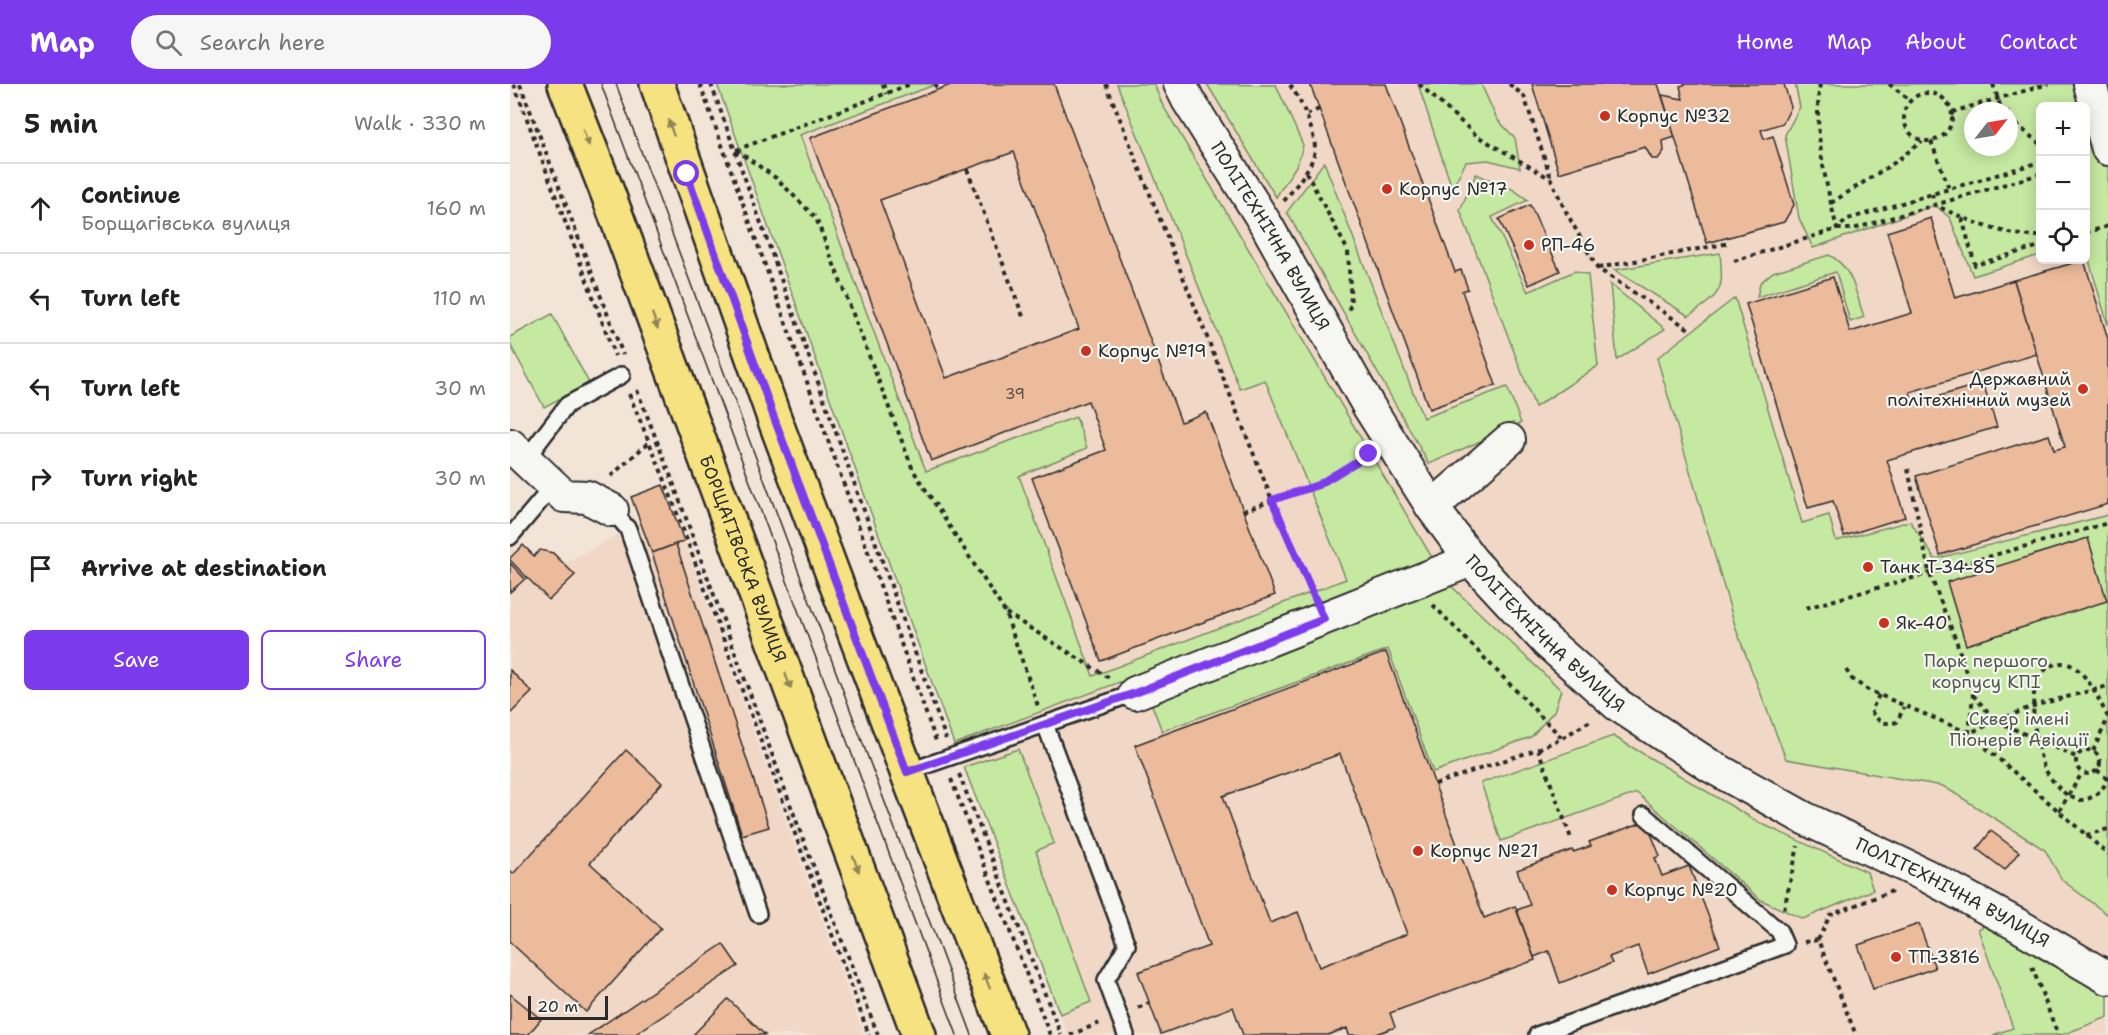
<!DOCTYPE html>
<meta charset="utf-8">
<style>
:root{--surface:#fff;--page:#f6f6f6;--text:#222;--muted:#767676;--line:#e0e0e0;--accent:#7c3aed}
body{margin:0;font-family:"Shantell Sans",sans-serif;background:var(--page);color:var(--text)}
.controls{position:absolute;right:18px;top:18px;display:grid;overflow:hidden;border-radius:9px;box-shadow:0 3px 15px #0003}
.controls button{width:54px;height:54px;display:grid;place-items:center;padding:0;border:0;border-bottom:2px solid var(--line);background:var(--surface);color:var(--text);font:30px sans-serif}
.compass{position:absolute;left:1454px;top:18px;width:54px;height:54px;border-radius:50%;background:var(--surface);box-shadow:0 3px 15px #0003;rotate:59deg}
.scale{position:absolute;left:18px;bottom:15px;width:80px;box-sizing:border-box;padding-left:6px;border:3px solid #2b2b2b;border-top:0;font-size:16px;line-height:21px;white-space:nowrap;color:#2b2b2b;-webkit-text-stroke:4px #f6f6f2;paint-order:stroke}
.stop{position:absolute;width:18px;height:18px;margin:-14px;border:4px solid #7c3aed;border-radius:50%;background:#fff}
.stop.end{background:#7c3aed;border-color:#fff;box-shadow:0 2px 6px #0008}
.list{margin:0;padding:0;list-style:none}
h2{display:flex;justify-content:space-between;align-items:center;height:78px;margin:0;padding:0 24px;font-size:26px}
h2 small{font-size:20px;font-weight:400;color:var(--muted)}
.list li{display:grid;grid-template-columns:39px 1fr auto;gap:18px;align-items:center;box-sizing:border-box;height:90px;padding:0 24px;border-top:2px solid var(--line)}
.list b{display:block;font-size:22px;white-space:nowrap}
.list p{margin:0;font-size:20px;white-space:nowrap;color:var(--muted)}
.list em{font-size:20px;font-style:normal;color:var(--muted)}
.actions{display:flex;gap:12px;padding:18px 24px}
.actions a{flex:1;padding:14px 0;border:2px solid var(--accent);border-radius:9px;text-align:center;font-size:21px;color:var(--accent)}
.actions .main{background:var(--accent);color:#fff}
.icon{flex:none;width:33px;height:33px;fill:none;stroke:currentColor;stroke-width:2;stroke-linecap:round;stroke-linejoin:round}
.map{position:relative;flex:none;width:1598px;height:951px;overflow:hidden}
header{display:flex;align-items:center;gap:36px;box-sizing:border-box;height:84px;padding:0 30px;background:var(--accent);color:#fff}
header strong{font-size:28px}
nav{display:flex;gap:33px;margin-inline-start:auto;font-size:21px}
.search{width:420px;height:54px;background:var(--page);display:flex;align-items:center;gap:15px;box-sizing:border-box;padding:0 21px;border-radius:33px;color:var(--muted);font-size:22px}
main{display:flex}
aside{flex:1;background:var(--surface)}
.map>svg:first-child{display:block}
.built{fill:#f1d8c6;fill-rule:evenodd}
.green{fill:#c6e9a2;stroke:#788a66;stroke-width:1.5;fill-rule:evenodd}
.building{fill:#ecbb9c;stroke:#2b2b2b;stroke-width:1.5;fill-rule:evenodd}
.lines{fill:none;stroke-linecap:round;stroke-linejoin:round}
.lane-casing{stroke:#2b2b2b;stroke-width:20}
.street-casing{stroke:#2b2b2b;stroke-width:36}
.primary-casing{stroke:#2b2b2b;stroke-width:38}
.path{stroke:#2b2b2b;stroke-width:4;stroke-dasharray:4.5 4.5;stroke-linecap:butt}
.lane{stroke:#f6f6f2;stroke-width:15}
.street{stroke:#f6f6f2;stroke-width:32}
.primary{stroke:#f7e281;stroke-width:33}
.tram{stroke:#2b2b2b;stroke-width:1.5}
.oneway{fill:#918656}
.route{stroke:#7c3aed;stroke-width:8}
.poi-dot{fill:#c8321e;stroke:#f6f6f2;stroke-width:2}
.labels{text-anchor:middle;stroke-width:4.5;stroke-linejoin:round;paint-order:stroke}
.number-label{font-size:15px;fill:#5b4f47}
.poi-label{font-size:18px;fill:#2b2b2b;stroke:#f6f6f2;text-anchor:start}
.street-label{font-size:18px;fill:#2b2b2b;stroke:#f6f6f2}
.park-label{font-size:18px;fill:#525a49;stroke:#f6f6f2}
</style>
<header>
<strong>Map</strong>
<div class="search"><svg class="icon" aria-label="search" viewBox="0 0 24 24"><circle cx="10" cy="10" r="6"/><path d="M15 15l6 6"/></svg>Search here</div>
<nav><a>Home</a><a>Map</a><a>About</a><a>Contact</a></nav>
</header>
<main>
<aside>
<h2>5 min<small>Walk · 330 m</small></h2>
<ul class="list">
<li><svg class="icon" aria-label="ahead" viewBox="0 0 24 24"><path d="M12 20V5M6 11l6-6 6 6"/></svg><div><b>Continue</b><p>Борщагівська вулиця</p></div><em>160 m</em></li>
<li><svg class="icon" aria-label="left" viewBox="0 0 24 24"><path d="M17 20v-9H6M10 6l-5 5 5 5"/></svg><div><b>Turn left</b></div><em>110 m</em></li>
<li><svg class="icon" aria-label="left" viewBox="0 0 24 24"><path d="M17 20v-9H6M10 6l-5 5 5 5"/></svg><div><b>Turn left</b></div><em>30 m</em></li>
<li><svg class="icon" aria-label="right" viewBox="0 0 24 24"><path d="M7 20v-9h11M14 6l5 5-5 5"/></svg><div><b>Turn right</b></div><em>30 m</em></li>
<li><svg class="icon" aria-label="arrive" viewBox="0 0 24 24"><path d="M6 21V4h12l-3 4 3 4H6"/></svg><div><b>Arrive at destination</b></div></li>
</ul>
<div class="actions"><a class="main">Save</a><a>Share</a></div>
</aside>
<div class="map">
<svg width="1598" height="951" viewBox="0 0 1598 951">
<rect width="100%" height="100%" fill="#f3e4d8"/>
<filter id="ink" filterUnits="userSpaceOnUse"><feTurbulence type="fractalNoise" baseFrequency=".0167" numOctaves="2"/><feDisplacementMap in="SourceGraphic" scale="12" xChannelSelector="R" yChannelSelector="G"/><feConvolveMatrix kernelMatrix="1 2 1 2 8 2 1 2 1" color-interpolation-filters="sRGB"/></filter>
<g filter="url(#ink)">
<!-- built -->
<g class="built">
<path d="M207,0H1598V951H558L444,660ZM1530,22H1576V176H1530ZM1463,27H1499V63H1463Z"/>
<polygon points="130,438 174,457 354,951 0,951 0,458 7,467 13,461 24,472 30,466 43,469 54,480"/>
</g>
<!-- green -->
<g class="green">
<polygon points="207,0 427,0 290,51 416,387 566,333 577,364 509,392 583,592 836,495 755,296 730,305 607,0 644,0 652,20 926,480 444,660"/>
<polygon points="697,0 766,1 793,61 788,79 766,113"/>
<polygon points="908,0 971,0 987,35 1005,54 1010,84 978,76 956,78 942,104"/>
<path d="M1285,0H1598V241L1576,166V22H1530V171L1463,192L1440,134L1425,121L1303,164L1289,134L1275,51L1290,23ZM1463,27H1499V63H1463Z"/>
<polygon points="814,78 913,334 997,303 1011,339 919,380 777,128"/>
<polygon points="966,90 1002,105 1018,116 982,133 1018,208 1065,187 1078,191 1088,282 1025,323 950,126"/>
<path d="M1210,169C1214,210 1211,209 1179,232L1104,186Z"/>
<path d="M1319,171C1343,183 1346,210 1354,233L1340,238L1326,188L1247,213L1250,199L1263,188Z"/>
<polygon points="1100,200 1155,245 1107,276"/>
<polygon points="1225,214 1292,439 1319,431 1326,457 1400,437 1425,475 1598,431 1598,831 1552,796 1535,766 1433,702 1276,675 1227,548 1147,274"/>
<polygon points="42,230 79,299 34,323 0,260 0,253"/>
<polygon points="939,500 1051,606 1044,627 1021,653 923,688 878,565 652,647 640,616"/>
<polygon points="1103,652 1250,739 1357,788 1363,806 1293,835 1251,816 1127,709 991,757 971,699"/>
<polygon points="508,665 544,759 526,767 581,918 550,930 454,683"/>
<polygon points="1483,838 1598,910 1598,933 1552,951 1483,951 1503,944 1468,845"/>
</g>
<!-- building -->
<g class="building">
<path d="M443,0H544L671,338L696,328L765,511L591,577L522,394L596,366L578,317L421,377L300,54ZM504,68L569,245L436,294L370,116Z"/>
<polygon points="800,0 876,0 945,188 951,186 958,205 952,207 986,301 919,325"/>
<polygon points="1022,0 1148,0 1165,53 1153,57 1154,67 1148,75 1142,75 1135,63 1049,89"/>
<polygon points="1177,0 1274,0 1281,23 1273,39 1251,46 1254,55 1263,52 1284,121 1274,138 1197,159 1152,11 1173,15 1170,2"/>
<polygon points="1020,121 1050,187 1019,201 989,135"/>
<polygon points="1421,134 1445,214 1504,196 1527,270 1400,308 1403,320 1473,299 1487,343 1377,376 1395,433 1334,452 1323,417 1298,424 1236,220 1323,193 1340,248 1402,229 1377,148"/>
<polygon points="1574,176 1598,255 1598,420 1430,471 1406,392 1539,351 1544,366 1555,363 1504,196"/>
<polygon points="153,401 174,457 142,469 121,413"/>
<polygon points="1578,454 1597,517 1456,561 1437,498"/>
<polygon points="166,460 259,743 232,751 142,469"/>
<polygon points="13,461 24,472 30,466 43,469 65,491 39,516 0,476 0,474"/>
<polygon points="0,479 15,495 0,508"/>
<path d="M876,568L974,834L1005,822L1025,876L880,929L885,943L864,951H839L837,944L818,951H733L723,923L651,950L628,888L699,862L625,661ZM830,670L897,850L809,883L788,828L760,839L713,712Z"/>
<polygon points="0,586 22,608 0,630"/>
<polygon points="116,666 152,699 80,779 151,844 76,928 0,858 0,787 3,790"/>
<polygon points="1136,737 1150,772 1145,774 1152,792 1179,782 1210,862 1138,890 1128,862 1099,873 1102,879 1050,899 1039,867 1024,873 1007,826 1020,821 1007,786 1062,766 1063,768 1081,762 1079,758"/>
<polygon points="1481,747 1509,768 1495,786 1467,765"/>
<polygon points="1409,840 1425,884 1363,905 1348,861"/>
<polygon points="213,860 228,882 124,951 78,951"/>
<polygon points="0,910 31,935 18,951 0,951"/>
<polygon points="218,915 255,951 183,951"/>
</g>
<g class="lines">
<!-- lane casing -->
<g class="lane-casing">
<g id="lane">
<polyline points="15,376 57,321 112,291"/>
<polyline points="102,426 118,445 248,830"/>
<polyline points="0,453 43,402"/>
<polyline points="535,640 617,861 596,896 616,951"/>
<polyline points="397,688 625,609"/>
<polyline points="1027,951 1275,861 1269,847 1134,731"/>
</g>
</g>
<!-- street casing -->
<g class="street-casing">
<g id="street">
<path id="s1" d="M670,0L678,16L757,142L859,323L922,423L961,476L1036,557L1108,621L1199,681L1294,734L1419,793L1506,840L1598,894"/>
<polyline points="1580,0 1598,65"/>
<polyline points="0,361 54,412 77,413 102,426"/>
<polyline points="922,423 999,356"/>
<polyline points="625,609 961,476"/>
</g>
</g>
<!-- primary casing -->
<g class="primary-casing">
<g id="primary">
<path id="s2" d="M55,0L98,110L409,951"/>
<polyline points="147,0 263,331 397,688 498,951"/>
</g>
</g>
<!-- path -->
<g class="path">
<polyline points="4,0 105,272"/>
<polyline points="10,0 113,271"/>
<polyline points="190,0 426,657"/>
<polyline points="201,0 436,655"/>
<polyline points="373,0 376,10"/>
<polyline points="425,0 428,6"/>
<polyline points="596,0 762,416 802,508"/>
<polyline points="909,0 967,52 1041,95 1054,124 1087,184 1179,245"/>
<polyline points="999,0 1014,12 1041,94"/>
<path d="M1310,0C1303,49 1316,98 1327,145L1338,135L1530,78"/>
<polyline points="1379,0 1400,16"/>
<polyline points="1483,0 1492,27"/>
<circle cx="1418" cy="33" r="24"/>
<polyline points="1442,28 1538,0"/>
<polyline points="797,31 809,25"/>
<polyline points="1499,34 1530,60"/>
<polyline points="1421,57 1439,105"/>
<polyline points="226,66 266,94 306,134 403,386 495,528 528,622"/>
<polyline points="226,66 401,0"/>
<polyline points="457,85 514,235"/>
<polyline points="796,88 838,167 841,221 838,226"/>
<path d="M1422,110L1425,121C1457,136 1495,153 1530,152"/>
<path d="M774,117C784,104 804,81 805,65C805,48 790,13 779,0"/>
<polyline points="1321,119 1384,79 1412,57"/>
<polyline points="1452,134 1465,181 1530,162"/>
<polyline points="1576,149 1598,142"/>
<polyline points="1224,177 1327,145 1343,145 1530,90"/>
<polyline points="1088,184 1220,159"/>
<polyline points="127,306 161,393 290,747 368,951"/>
<polyline points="119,310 154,394 359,951"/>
<polyline points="1398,385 1419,488 1447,559 1463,611 1459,649 1523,622 1598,602"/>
<polyline points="101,392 138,359"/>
<polyline points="733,427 808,401 857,371"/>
<polyline points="923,521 1052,654"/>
<polyline points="1296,524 1598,439"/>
<polyline points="496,529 601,595"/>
<polyline points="1336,586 1342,595 1358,606 1459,649 1598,770"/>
<path d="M1369,611L1361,627C1368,638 1374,641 1387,638L1394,623"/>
<polyline points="1463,611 1486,637 1566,673"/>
<path d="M1598,633C1587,614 1569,565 1539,583C1530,588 1526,600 1524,610C1521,627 1527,667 1534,683C1542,699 1564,726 1583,712C1592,707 1596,701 1598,690"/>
<polyline points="1028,665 1052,654 1082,636"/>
<circle cx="1578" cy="678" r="12"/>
<polyline points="1583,667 1598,634"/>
<polyline points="1587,686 1597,695"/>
<polyline points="449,690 551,951"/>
<polyline points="441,695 540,951"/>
<polyline points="925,700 1028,665 1062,757"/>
<polyline points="1549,727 1572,689"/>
<polyline points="1576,751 1598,745"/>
<polyline points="1274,825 1288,762"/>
<polyline points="1308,856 1320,831 1382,807"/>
<polyline points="1294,858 1308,856 1346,951"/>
<polyline points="1522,883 1548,951"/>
<polyline points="628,924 639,919"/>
<polyline points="560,951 590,939"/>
</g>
<!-- lane -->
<use href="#lane" class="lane"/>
<!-- street -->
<use href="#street" class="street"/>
<!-- primary -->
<use href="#primary" class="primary"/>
<!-- tram -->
<g class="tram">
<polyline points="91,0 447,951"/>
<polyline points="106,0 462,951"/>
</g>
</g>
<!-- one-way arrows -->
<defs><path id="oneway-solid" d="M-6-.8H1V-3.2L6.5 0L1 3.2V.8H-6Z" transform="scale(1.5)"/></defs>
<g class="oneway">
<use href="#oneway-solid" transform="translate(161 44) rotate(-109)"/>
<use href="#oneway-solid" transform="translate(76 54) rotate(69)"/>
<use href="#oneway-solid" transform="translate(145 237) rotate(70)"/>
<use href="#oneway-solid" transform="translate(278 597) rotate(70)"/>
<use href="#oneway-solid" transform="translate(346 780) rotate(70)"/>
<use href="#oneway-solid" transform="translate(477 897) rotate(-111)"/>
</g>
</g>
<g class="lines" filter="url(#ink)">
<!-- route -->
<polyline class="route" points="177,90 263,331 397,688 625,609 814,535 762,416 808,401 859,370"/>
</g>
<!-- markers -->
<g class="poi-dot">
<circle cx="1095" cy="32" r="6"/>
<circle cx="877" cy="105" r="6"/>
<circle cx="1019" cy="161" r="6"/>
<circle cx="576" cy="267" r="6"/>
<circle cx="1573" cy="305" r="6"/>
<circle cx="1358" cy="483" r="6"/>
<circle cx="1374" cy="539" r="6"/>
<circle cx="908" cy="767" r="6"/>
<circle cx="1102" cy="806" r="6"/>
<circle cx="1386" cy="873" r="6"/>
</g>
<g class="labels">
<!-- number labels -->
<g class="number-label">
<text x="505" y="315">39</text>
</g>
<!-- poi labels -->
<g class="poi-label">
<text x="1107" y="38">Корпус №32</text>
<text x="889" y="111">Корпус №17</text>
<text x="1031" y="167">РП-46</text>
<text x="588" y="273">Корпус №19</text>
<text x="1561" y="301" text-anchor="end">Державний<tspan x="1561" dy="21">політехнічний музей</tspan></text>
<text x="1370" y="489">Танк Т-34-85</text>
<text x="1386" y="545">Як-40</text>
<text x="920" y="773">Корпус №21</text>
<text x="1114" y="812">Корпус №20</text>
<text x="1398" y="879">ТП-3816</text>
</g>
<!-- street labels -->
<g class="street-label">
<text dy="6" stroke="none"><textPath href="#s1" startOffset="177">ПОЛІТЕХНІЧНА ВУЛИЦЯ</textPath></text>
<text dy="6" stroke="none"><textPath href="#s2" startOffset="507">БОРЩАГІВСЬКА ВУЛИЦЯ</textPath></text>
<text dy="6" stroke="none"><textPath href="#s1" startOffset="663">ПОЛІТЕХНІЧНА ВУЛИЦЯ</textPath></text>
<text dy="6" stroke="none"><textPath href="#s1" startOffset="1149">ПОЛІТЕХНІЧНА ВУЛИЦЯ</textPath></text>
</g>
<!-- park labels -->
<g class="park-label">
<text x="1476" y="583">Парк першого<tspan x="1476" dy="21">корпусу КПІ</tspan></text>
<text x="1509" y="641">Сквер імені<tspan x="1509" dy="21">Піонерів Авіації</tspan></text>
</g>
</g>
</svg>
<div class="controls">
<button>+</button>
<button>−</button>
<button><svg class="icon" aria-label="locate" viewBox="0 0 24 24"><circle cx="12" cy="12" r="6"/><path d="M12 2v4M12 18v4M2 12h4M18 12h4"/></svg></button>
</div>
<svg class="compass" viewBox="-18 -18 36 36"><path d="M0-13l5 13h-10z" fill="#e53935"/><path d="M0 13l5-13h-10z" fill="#767676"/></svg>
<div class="scale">20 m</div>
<div class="stop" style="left:177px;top:90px"></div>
<div class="stop end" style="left:859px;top:370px"></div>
</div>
</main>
